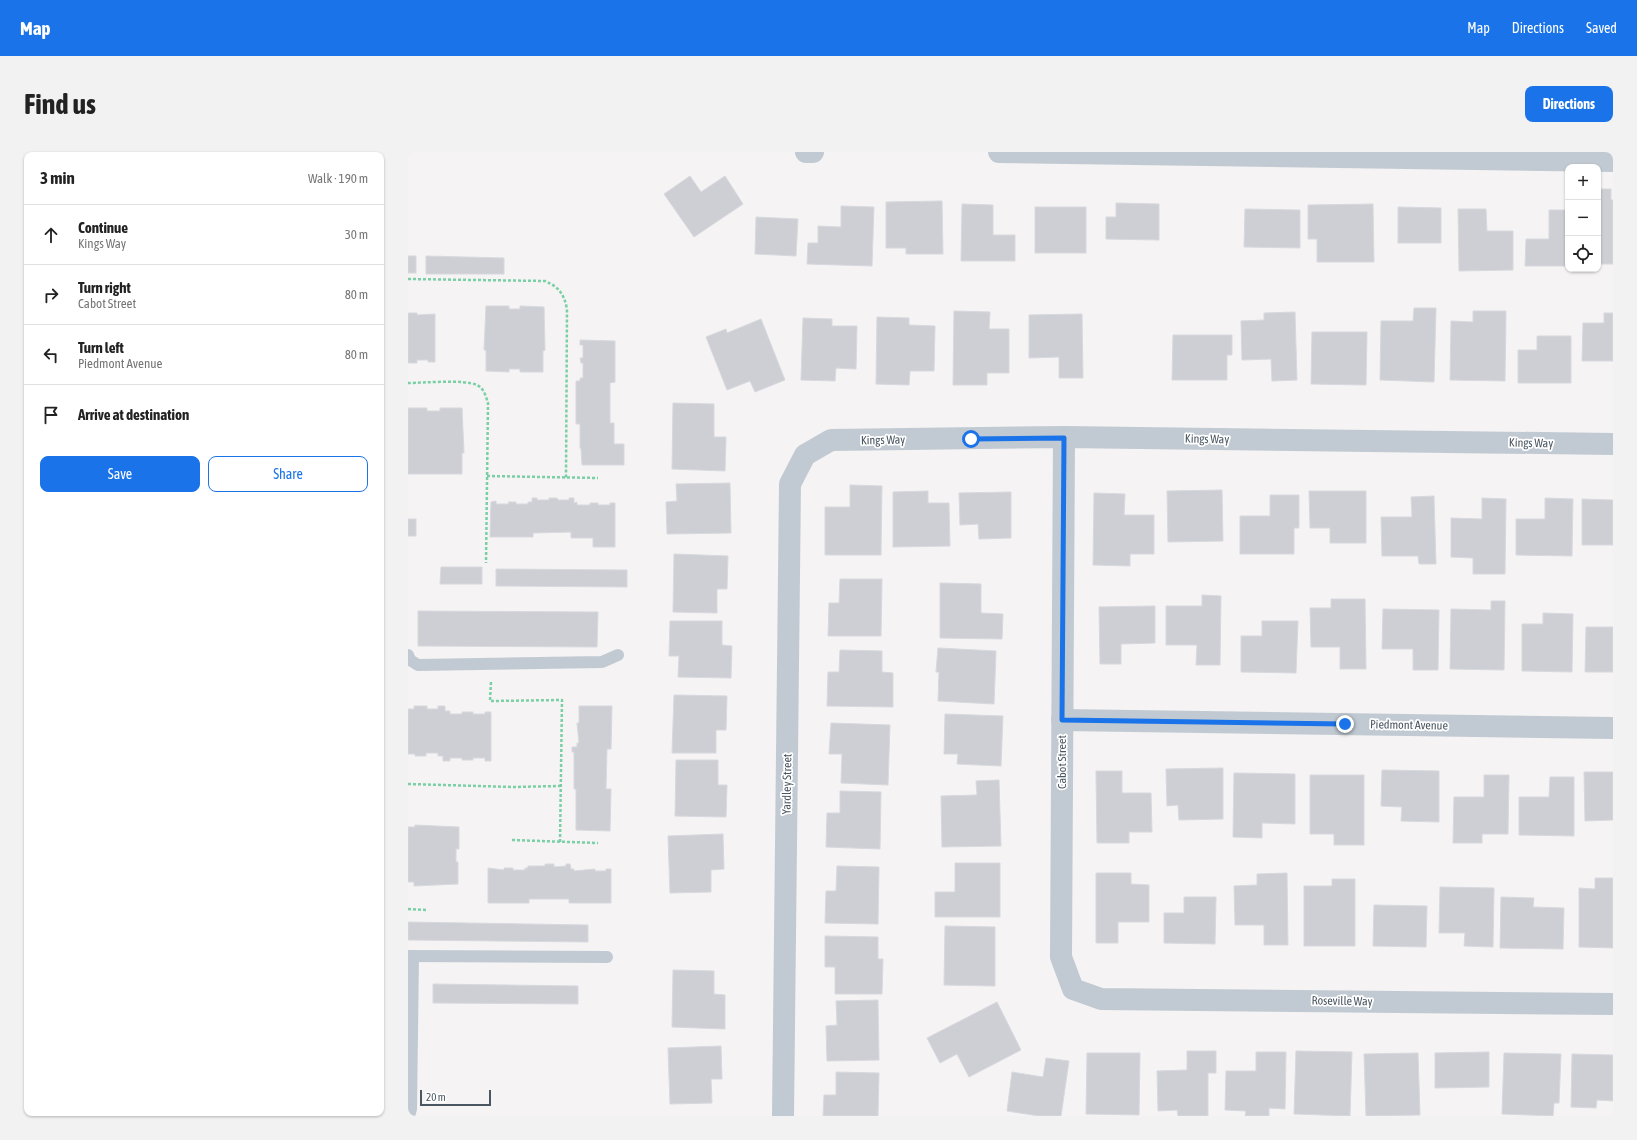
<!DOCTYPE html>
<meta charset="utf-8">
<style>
:root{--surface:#fff;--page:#f2f2f2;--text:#222;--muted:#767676;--line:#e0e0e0;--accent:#1a73e8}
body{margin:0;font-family:"Asap Condensed",sans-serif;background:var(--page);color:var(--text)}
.controls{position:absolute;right:12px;top:12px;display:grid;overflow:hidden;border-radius:8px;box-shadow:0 1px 3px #0004}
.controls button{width:36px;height:36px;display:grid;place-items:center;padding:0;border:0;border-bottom:1px solid var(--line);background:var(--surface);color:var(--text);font:20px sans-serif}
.scale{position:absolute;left:12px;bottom:10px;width:71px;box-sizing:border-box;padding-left:4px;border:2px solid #4a5661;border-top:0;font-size:11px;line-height:14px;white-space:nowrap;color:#4a5661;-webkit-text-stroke:3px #fff;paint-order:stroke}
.stop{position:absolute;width:12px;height:12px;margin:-9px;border:3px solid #1a73e8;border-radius:50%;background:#fff}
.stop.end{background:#1a73e8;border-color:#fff;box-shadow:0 1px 4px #0008}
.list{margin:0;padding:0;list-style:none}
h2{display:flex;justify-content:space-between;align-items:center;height:52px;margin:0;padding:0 16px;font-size:17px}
h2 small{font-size:13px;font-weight:400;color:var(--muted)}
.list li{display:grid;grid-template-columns:26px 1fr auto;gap:12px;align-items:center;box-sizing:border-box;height:60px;padding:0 16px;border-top:1px solid var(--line)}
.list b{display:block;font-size:15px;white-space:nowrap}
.list p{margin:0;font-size:13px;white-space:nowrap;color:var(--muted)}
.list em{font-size:13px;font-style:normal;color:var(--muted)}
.actions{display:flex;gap:8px;padding:12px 16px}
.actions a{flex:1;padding:9px 0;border:1px solid var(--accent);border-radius:8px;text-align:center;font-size:14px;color:var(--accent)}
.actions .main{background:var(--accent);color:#fff}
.icon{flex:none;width:22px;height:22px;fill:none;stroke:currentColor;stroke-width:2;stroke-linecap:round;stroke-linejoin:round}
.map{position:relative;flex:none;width:1205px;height:964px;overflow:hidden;border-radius:8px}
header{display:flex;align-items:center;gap:24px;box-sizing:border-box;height:56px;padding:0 20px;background:var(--accent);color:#fff}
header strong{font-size:19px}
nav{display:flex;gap:22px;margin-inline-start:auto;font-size:14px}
.intro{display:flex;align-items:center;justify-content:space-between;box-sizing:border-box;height:96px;padding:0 24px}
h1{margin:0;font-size:28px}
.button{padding:10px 18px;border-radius:8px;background:var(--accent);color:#fff;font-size:14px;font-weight:700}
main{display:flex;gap:24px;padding:0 24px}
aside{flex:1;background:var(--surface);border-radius:8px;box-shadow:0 1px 3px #0004}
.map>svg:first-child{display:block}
.building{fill:#cdcfd5;stroke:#d7d9de}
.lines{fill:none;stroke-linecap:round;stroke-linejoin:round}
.path{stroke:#7ad0a6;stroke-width:2.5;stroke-dasharray:3 2;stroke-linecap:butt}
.lane{stroke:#c1cad2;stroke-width:12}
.street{stroke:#c1cad2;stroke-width:22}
.route{stroke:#1a73e8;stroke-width:5}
.labels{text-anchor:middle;stroke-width:3.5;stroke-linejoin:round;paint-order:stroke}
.street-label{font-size:12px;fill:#4a5661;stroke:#fff}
</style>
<header>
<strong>Map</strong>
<nav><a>Map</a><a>Directions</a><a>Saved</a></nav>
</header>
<div class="intro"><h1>Find us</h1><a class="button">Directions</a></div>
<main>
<aside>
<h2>3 min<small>Walk · 190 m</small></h2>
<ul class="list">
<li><svg class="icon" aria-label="ahead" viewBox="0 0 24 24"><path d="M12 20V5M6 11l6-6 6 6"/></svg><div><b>Continue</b><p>Kings Way</p></div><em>30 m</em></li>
<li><svg class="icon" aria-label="right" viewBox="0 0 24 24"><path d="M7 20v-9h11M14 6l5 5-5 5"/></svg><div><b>Turn right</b><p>Cabot Street</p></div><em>80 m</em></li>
<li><svg class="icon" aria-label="left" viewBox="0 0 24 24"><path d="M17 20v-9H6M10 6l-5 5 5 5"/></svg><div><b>Turn left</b><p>Piedmont Avenue</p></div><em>80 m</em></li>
<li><svg class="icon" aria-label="arrive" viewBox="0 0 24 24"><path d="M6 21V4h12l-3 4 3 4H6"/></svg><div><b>Arrive at destination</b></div></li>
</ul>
<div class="actions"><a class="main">Save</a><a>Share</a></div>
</aside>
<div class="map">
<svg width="1205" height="964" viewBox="0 0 1205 964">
<rect width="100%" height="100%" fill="#f5f3f3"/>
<!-- building -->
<g class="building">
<polygon points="282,24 293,40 317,24 335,52 286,85 256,42"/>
<polygon points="1190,37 1203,37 1203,48 1205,48 1205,112 1190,112"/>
<polygon points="534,49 535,102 498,102 498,96 478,96 478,50"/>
<polygon points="708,51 751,52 751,88 698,87 698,65 708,65"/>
<polygon points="554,52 585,53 585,83 607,83 607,109 553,109"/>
<polygon points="965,52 966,110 909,110 909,87 900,87 900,53"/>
<polygon points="433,54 466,55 464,114 399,112 400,91 410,91 410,74 433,75"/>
<rect x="627" y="55" width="51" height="46"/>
<polygon points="990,55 1033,56 1033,91 990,91"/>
<polygon points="837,57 892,58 892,96 836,95"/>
<polygon points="1050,57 1078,57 1079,79 1105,79 1105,118 1051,119"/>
<polygon points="1141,58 1160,58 1160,114 1117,114 1118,87 1141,87"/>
<polygon points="348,65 390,67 388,104 347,102"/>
<rect x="0" y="104" width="8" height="17"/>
<polygon points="18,104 96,106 96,122 18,122"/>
<polygon points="78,154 101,154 101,157 112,157 112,154 136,155 137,198 135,199 135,220 112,220 112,217 101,217 101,220 78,219 78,198 76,198"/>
<polygon points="1006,156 1028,156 1026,230 972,228 973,169 1005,169"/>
<polygon points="546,159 582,160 581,177 601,177 601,221 579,221 579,233 545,233"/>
<polygon points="1065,159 1098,159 1097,229 1042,228 1043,169 1065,170"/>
<polygon points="887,160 889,228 864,229 863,207 834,208 833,169 856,168 856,161"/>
<polygon points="0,161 9,161 9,163 27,162 27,210 20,210 20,208 9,208 9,211 0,211"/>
<polygon points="1196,161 1205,161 1205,209 1174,209 1175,171 1196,171"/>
<polygon points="674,162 675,226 651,226 651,205 621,206 621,163"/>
<polygon points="469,165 501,166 501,173 527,174 526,219 502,219 501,233 468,232"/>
<polygon points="395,166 424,167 424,174 449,174 448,217 428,216 427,229 393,228"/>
<polygon points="353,167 377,228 347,240 342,229 319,238 298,185 318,177 319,181"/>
<polygon points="904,180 959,180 958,233 903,232"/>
<polygon points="765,183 824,183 824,203 819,203 819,228 764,228"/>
<polygon points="1129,184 1163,184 1163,231 1110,231 1110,198 1129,198"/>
<polygon points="172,188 207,189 207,230 202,231 202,271 206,271 206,292 216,292 216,313 174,313 173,297 172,296 172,272 168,272 168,229 172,229 172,226 175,226 175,211 173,211 172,206 175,206 175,193 172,193"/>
<polygon points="265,251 306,252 306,285 318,285 317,319 264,317"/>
<polygon points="0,256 19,256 19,259 32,259 32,256 54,256 56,301 54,301 54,322 0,322"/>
<polygon points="322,331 323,381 259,382 258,350 269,349 268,332"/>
<polygon points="442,333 474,334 473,403 417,403 417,355 442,355"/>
<polygon points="814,338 815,389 760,390 759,339"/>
<polygon points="520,339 520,351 541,351 542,394 485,395 485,340"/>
<polygon points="901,339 958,339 958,391 922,391 922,376 902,376"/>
<polygon points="603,340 603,386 571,387 570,372 552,373 551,341"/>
<polygon points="686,341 717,342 716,363 746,363 746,402 722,402 722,414 685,413"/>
<polygon points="862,343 891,343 891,376 886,376 886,402 832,402 832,364 862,364"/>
<polygon points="1026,344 1028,412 1011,412 1010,404 974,404 973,365 1004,365 1003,345"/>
<polygon points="124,346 129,346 129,348 141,348 141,346 149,346 150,348 161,348 161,346 166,346 166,351 169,350 169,353 182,353 182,351 190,351 190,353 202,353 202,351 207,351 207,395 185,395 185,386 163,386 163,380 125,381 125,385 82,385 83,350 88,349 88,352 101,352 100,350 108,350 108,352 120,352 120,350 124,350"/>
<polygon points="1074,346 1098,347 1097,422 1065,422 1065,406 1043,405 1043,366 1074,367"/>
<polygon points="1137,346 1165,347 1164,404 1108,403 1108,367 1137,367"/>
<polygon points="1174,347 1205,348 1205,393 1174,393"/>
<rect x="0" y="367" width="8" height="17"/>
<polygon points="266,402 320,404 319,437 309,437 309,461 265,460"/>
<polygon points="33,415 74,415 74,432 32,432"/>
<polygon points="88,417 219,418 219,435 88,434"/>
<polygon points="432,427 474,427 473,484 420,484 421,451 431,451"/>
<polygon points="532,431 573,432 573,461 595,462 594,487 532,486"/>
<polygon points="794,443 813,444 812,513 788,513 789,493 758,493 758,454 794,454"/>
<polygon points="923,447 957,447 958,517 932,517 932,495 903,495 902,456 923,456"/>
<polygon points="1083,449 1097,449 1096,518 1042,517 1043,457 1083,458"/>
<polygon points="747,454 747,491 713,492 713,512 692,512 691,455"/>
<polygon points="975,457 1031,458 1030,518 1005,518 1005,497 974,497"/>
<polygon points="10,459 190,460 189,495 10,494"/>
<polygon points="1135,461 1165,462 1164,520 1114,519 1114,472 1135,472"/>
<polygon points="262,469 314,469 314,493 324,494 323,526 270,525 271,504 261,504"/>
<polygon points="854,469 890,469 888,521 833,520 833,484 854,484"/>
<polygon points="1178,475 1205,475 1205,520 1177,520"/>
<polygon points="530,496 588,499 586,552 530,549 531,520 528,520"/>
<polygon points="432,498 474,499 474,520 485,521 485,555 419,554 420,520 431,520"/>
<polygon points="266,543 319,544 318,578 308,578 308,601 264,601"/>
<polygon points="6,554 19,554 19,557 30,557 30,554 37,554 37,559 42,559 42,562 54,562 54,560 65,560 65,562 77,562 77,560 83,560 83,609 77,609 77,606 65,606 65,608 54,608 54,606 42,606 42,609 35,609 35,604 30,604 30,601 18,601 18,604 7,604 7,602 0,602 0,557 6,557"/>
<polygon points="171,554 204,554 203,597 199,597 198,637 203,637 202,679 168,678 168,637 166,637 166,600 164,600 164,595 169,595 169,591 171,591 169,571 171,571"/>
<polygon points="537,562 595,564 593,614 549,612 550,602 536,602"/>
<polygon points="423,571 482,573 480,633 433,631 434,602 421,602"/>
<polygon points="268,608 310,608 310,633 319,633 318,665 267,664"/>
<polygon points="815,616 815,667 771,668 770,653 759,654 758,617"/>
<polygon points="974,618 1031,619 1031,670 993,669 994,655 973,654"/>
<polygon points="688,619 714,619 714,641 743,641 744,680 721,680 721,691 689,691"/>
<polygon points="1176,620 1205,620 1205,668 1177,669"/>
<polygon points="826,621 887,622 887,672 854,671 854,686 825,685"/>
<polygon points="902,623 956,623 956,693 926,693 926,682 902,682"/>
<polygon points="1076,623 1101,623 1100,682 1074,682 1074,691 1045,691 1046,645 1076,645"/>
<polygon points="1142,625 1166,625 1166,684 1111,683 1111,645 1141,645"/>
<polygon points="591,628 593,694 534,695 533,644 569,643 568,629"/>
<polygon points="432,639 473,640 472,697 418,695 419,661 432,661"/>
<polygon points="7,673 51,675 51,697 48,697 48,710 50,710 50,732 6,734 6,730 0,730 0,675 7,675"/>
<polygon points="315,682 316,717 303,718 303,740 262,741 260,684"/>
<polygon points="547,711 592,711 592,765 527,765 527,740 547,740"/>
<polygon points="137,712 146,712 146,715 158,714 158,712 162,712 163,717 166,717 166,719 187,717 187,719 198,719 198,717 203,717 203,751 161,751 161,747 121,747 121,751 80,751 80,716 96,718 96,716 105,716 105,718 117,718 117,716 120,716 120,714 137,714"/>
<polygon points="429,714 471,715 470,772 417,771 418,739 428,739"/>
<polygon points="688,721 723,721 723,732 741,733 741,770 710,770 710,791 688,791"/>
<polygon points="879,721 880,793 856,793 856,773 827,773 826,734 849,733 849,722"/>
<polygon points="1187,726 1205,726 1205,796 1171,795 1171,736 1187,737"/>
<polygon points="924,727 947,727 947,794 896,794 896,734 924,734"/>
<polygon points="1032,735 1086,736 1085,795 1056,794 1057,781 1031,781"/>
<polygon points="776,745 808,745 807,792 756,791 756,761 776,761"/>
<polygon points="1093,745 1126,746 1125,755 1156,756 1155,797 1092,796"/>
<polygon points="966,753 1019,754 1018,795 965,794"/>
<polygon points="0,770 180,773 180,790 0,788"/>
<polygon points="537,774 587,775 587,834 536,833"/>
<polygon points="417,784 470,785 470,807 475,807 474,842 427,842 427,815 417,815"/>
<polygon points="265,818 306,819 306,842 317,843 317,877 264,875"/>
<polygon points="25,832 170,834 170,852 25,851"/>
<polygon points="470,848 471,908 419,909 418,874 429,873 428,849"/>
<polygon points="589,850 613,898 561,925 549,902 532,911 519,886"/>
<polygon points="313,894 314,927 303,927 304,951 262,952 260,896"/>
<polygon points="779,899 808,899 808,921 800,921 800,964 770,964 769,958 750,959 749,919 779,918"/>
<polygon points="888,899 944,900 942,964 886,962"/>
<polygon points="848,900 878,900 877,957 861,956 861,964 837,964 838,959 817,958 818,919 848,919"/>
<polygon points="1081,900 1081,935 1027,936 1027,901"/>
<polygon points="679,901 732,901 731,963 678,962"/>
<polygon points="1010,901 1012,963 958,964 956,902"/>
<polygon points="1096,901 1153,902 1151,951 1146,951 1145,964 1094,962"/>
<polygon points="1164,902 1205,903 1205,949 1189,948 1188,956 1163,955"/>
<polygon points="638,906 661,909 653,964 631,964 599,959 604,920 635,925"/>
<polygon points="428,920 471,921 470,964 415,964 416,943 428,943"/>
</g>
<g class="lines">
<!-- path -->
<g class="path">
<path d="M0,127L137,129C151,135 156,142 159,157L158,326"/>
<path d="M0,231C16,231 56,227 69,233C76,236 78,245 80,251L78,411"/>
<polyline points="79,324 190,326"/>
<polyline points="83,530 82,549 154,548 152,690"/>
<polyline points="0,632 105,635 152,634"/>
<polyline points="104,688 190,691"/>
<polyline points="0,757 20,758"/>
</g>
<!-- lane -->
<g class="lane">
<polyline points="0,503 2,508 10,513 194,510 210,503"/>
<polyline points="0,804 199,805"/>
<polyline points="1,964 3,957 5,804"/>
</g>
<!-- street -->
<g class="street">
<polyline points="398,0 405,0"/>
<polyline points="591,0 1205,9"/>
<polyline points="656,285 653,805 665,837 693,847 1205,852"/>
<polyline points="654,568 1205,576"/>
<polyline points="375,964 382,332 397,303 423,288 656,285 1205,292"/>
</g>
</g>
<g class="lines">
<!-- route -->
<polyline class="route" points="563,287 656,286 654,568 937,572"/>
</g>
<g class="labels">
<!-- street labels -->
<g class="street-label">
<text transform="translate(799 287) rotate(1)" y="4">Kings Way</text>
<text transform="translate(475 288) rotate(-1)" y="4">Kings Way</text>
<text transform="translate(1123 291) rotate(1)" y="4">Kings Way</text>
<text transform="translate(1001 573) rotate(1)" y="4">Piedmont Avenue</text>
<text transform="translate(654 610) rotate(-90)" y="4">Cabot Street</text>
<text transform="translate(379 632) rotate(-89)" y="4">Yardley Street</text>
<text transform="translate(934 849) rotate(1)" y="4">Roseville Way</text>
</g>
</g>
</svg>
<div class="controls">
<button>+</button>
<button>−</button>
<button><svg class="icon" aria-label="locate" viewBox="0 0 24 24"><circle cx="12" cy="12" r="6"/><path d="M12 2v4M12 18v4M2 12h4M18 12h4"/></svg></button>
</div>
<div class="scale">20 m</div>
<div class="stop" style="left:563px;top:287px"></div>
<div class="stop end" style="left:937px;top:572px"></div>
</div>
</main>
